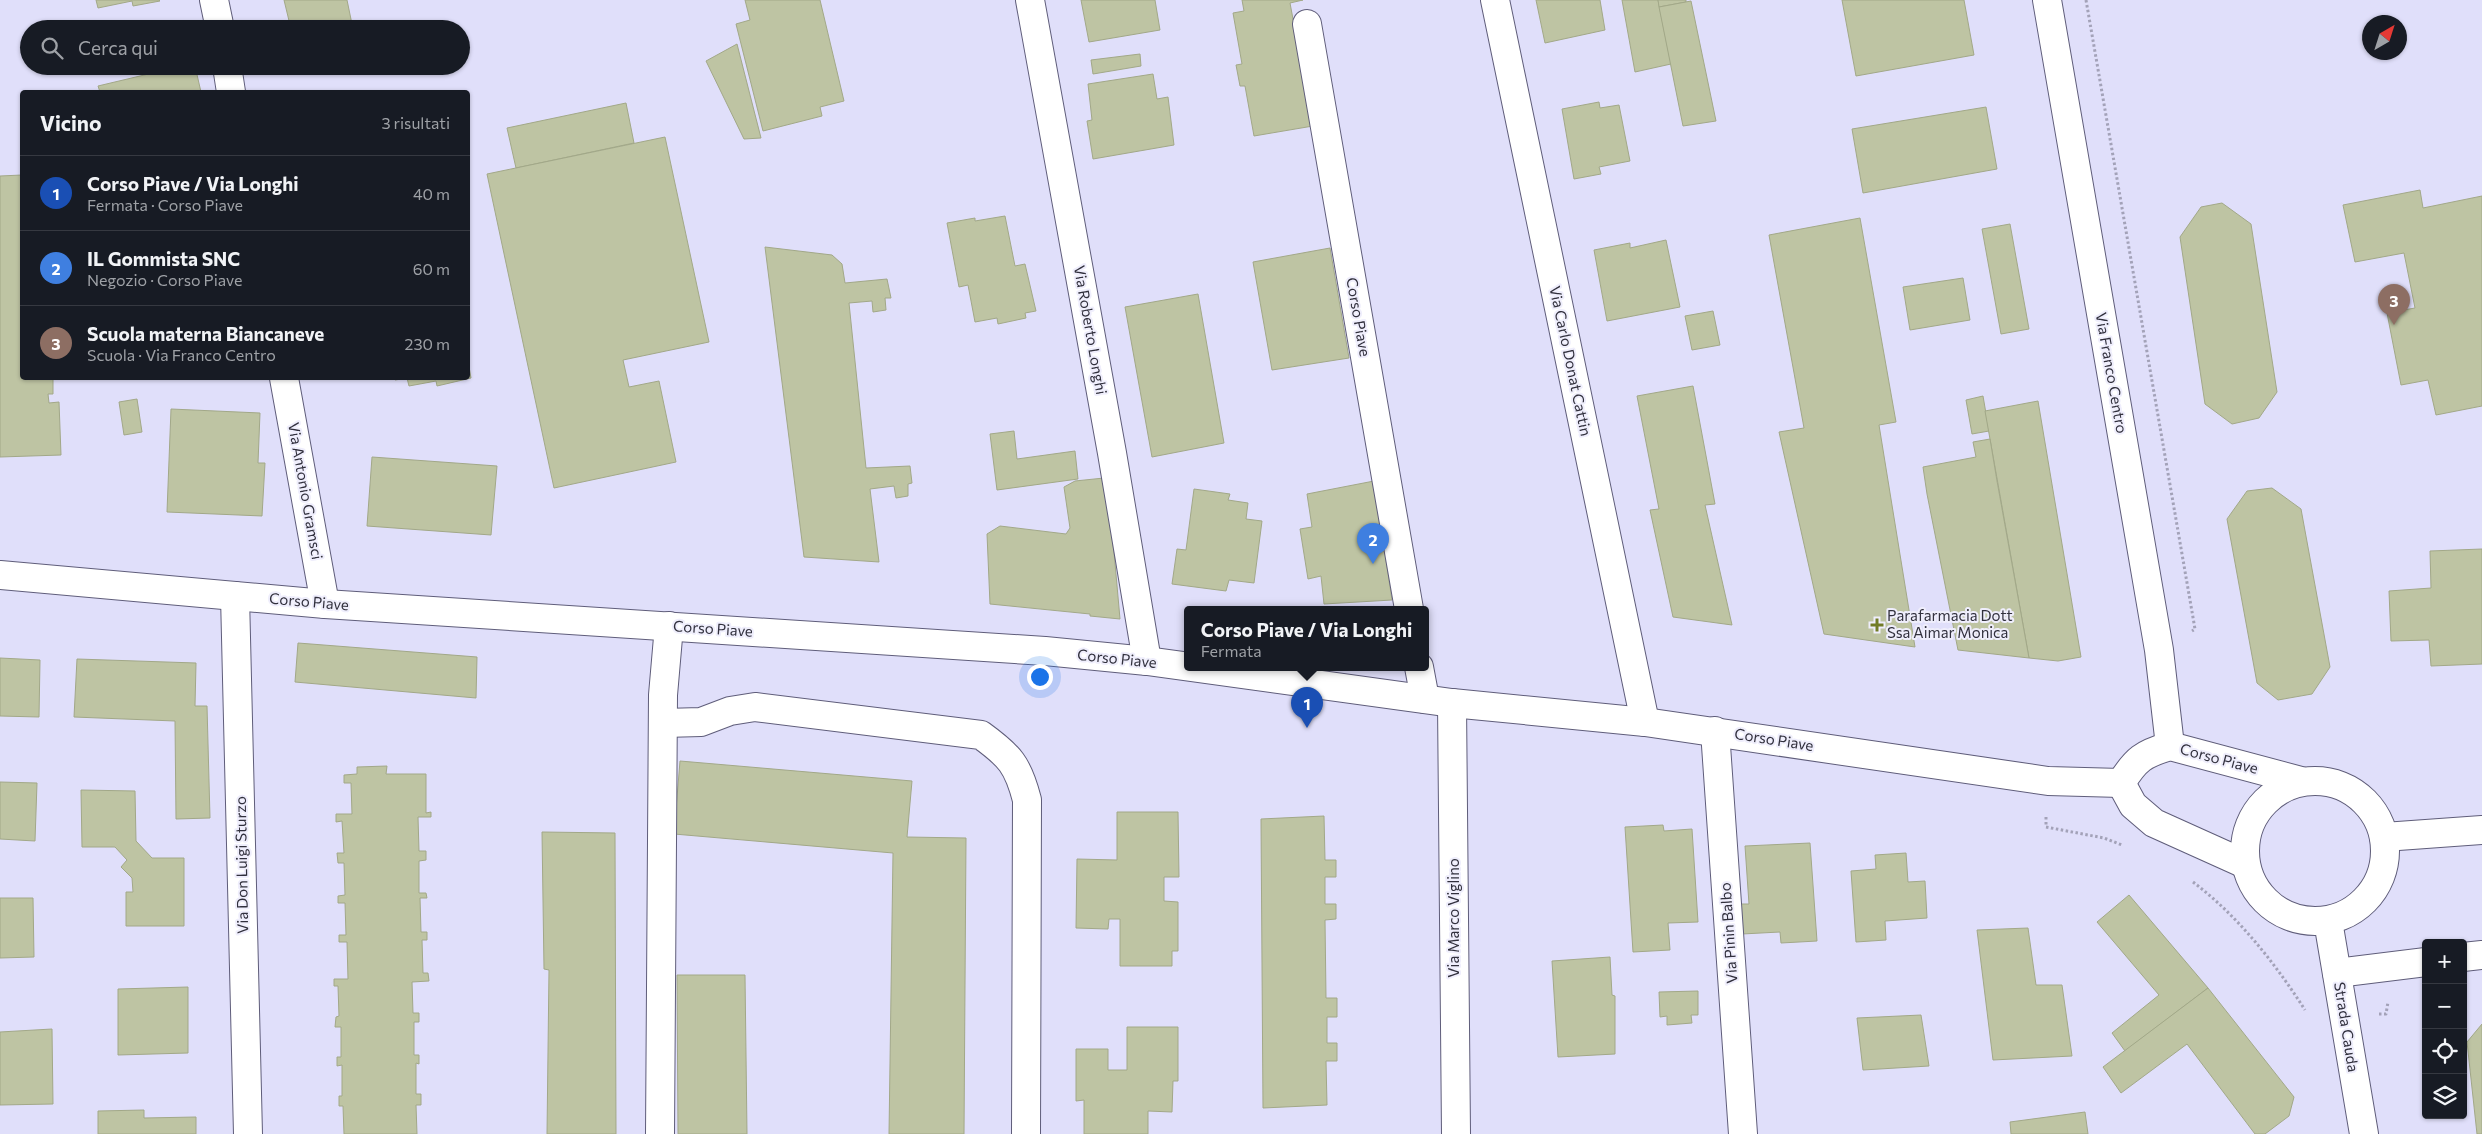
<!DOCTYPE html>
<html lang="it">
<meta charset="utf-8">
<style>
:root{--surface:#171b24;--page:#20242c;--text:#f1f3f6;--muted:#9ea1a6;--line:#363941;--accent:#2563eb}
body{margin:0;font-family:Commissioner,sans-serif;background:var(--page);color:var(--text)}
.controls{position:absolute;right:15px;bottom:15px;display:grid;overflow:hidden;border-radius:5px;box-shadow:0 1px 4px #0004}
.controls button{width:45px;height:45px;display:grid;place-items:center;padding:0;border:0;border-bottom:1px solid var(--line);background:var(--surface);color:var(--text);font:25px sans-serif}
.compass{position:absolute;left:2362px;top:15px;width:45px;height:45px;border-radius:50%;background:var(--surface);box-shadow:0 1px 4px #0004;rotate:39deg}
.you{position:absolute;left:1039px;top:676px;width:18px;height:18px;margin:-12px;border:4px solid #fff;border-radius:50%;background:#1a73e8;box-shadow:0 0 0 8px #1a73e833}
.badge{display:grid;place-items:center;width:32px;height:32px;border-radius:50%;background:var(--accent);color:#fff;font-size:16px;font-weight:700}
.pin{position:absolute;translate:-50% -41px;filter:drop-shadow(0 1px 2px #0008)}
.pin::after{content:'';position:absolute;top:26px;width:18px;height:15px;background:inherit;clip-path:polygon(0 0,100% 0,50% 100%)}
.popup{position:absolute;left:1184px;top:606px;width:245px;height:65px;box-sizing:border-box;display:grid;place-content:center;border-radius:5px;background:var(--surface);filter:drop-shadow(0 1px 4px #0005);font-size:16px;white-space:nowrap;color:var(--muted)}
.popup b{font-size:19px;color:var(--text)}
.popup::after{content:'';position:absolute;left:50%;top:100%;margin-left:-10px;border:10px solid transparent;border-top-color:var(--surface)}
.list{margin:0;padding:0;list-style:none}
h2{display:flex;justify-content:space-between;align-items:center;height:65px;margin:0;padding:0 20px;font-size:21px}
h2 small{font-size:16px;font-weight:400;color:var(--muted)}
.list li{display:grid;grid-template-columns:32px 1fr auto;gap:15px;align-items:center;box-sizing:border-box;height:75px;padding:0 20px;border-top:1px solid var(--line)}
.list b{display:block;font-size:19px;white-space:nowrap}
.list p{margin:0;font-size:16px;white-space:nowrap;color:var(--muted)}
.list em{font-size:16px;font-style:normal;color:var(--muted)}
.icon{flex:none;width:28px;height:28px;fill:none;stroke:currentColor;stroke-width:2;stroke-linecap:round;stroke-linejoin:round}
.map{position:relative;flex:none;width:2482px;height:1134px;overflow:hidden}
.search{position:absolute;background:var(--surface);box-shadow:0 1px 4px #0004;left:20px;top:20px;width:450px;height:55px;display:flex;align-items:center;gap:12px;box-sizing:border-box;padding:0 18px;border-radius:28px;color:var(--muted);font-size:19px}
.panel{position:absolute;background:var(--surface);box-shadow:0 1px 4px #0004;left:20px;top:90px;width:450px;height:290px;border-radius:5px}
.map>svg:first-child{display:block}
.building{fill:#bec4a3;stroke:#a2a888}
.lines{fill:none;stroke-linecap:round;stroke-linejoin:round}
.minor-casing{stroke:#5f5d7a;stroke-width:30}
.path{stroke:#a3a2b8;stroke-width:3;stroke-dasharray:2.5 2.5;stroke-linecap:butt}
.minor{stroke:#fff;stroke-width:28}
.poi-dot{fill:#727c27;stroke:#efeefc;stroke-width:2}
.labels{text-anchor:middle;stroke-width:4;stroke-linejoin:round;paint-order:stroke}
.street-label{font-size:15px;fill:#31303d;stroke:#efeefc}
.poi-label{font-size:15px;fill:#31303d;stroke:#efeefc;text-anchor:start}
</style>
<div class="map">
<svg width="2482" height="1134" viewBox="0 0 2482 1134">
<rect width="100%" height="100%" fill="#e0dffa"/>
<!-- building -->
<g class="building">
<polygon points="96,0 159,0 160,1 133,6 132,1 98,8"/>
<polygon points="284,0 347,0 353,29 291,29"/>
<polygon points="745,0 820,0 844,101 820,107 822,116 763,131 736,24 750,20"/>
<polygon points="1081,0 1155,0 1160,30 1089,42"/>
<polygon points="1242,0 1303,0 1290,3 1313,126 1254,136 1245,86 1240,86 1236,65 1242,64 1233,13 1244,11"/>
<polygon points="1536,0 1600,0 1605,30 1545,43"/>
<polygon points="1622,0 1658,0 1671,64 1635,72"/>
<polygon points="1658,0 1686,0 1686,2 1659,7"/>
<polygon points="1842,0 1964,0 1974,55 1856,76"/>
<polygon points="1691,1 1716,121 1683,126 1659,7"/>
<polygon points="737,44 761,138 744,139 706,61"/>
<polygon points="1140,54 1141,66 1093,74 1091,60"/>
<polygon points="182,66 195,66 201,92 100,92 98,86"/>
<polygon points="1153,74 1157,99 1168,97 1174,145 1093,159 1087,121 1092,120 1088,84"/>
<polygon points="1599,102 1600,108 1619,105 1630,161 1599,167 1601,174 1574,179 1562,109"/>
<polygon points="626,103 634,143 516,168 507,128"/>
<polygon points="1986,107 1997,169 1863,193 1852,129"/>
<polygon points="665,137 709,342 623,360 629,387 659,381 676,462 554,488 487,174"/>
<polygon points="22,175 22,378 53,378 53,394 48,394 49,403 59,402 61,455 0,457 0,176"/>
<polygon points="2420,190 2423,208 2482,196 2482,406 2436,415 2428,380 2401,385 2387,313 2415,308 2404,253 2355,262 2343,205"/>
<polygon points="2222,203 2251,224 2277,392 2259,418 2232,424 2205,404 2180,237 2201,207"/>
<polygon points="1005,216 1015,266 1025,264 1036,311 1025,313 1026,318 998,324 997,318 975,322 968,285 959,287 947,223 975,218 975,221"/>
<polygon points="1860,218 1896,422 1879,425 1915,647 1824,634 1779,432 1804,428 1769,235"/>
<polygon points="2010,224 2029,329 2001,334 1982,229"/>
<polygon points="1666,240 1680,307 1607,321 1594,250 1630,243 1630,248"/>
<polygon points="765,247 832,255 842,264 845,283 887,279 891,298 885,298 886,310 873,312 872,301 849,303 866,468 910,466 912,483 908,484 908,496 896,498 894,486 870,489 879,562 804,557"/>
<polygon points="1330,248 1349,358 1272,370 1253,262"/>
<polygon points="1963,278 1970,320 1910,330 1903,287"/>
<polygon points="1198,294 1224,443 1152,457 1125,307"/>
<polygon points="1713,311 1720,345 1692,350 1685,316"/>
<polygon points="468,361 471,378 437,386 436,381 409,386 407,378 395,380 394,378 468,378"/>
<polygon points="1693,386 1715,504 1705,505 1732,625 1673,617 1650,510 1659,509 1637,396"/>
<polygon points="1983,396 1989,431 1972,434 1966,400"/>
<polygon points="137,399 142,432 124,435 119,402"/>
<polygon points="2038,401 2081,657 2058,661 2029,658 1985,411"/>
<polygon points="171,409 260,413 258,463 265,463 262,516 167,512"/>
<polygon points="1014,431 1017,459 1075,451 1078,479 997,490 990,434"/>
<polygon points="1990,439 1997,481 2029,658 1958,650 1927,494 1923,467 1976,457 1973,442"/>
<polygon points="372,457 497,466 491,535 367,526"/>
<polygon points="1104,478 1114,552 1120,619 1090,616 1090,614 990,604 987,534 1000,526 1066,534 1070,528 1064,487 1075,481"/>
<polygon points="1374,481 1392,600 1324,604 1321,576 1308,579 1300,529 1312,527 1307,494"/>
<polygon points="2272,488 2301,509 2330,667 2312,694 2278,700 2257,683 2227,519 2247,491"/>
<polygon points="1194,489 1230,494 1228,500 1248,503 1246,519 1262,521 1254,583 1229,580 1226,591 1172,584 1177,549 1186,550"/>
<polygon points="2482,549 2482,664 2431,666 2429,640 2391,641 2389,591 2431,588 2430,551"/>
<polygon points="298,643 477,657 476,698 295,682"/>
<polygon points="0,658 40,660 39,717 0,716"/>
<polygon points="77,659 196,663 195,706 207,706 210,818 176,819 175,721 74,717"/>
<polygon points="680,761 912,781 907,837 966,838 964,1134 889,1134 893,853 674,834"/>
<polygon points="387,766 386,774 426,774 426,813 431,812 431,817 418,817 419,851 426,851 426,860 419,861 419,893 426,893 427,898 420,898 421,932 427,932 427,940 422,940 423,973 428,973 429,981 412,982 413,1013 419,1013 419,1022 414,1022 414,1055 419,1055 419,1064 416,1063 416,1094 421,1094 421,1105 416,1105 417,1134 344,1134 343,1106 339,1106 339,1096 342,1096 342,1065 337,1066 337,1057 341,1057 341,1027 335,1027 336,1017 339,1016 338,986 334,986 334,979 348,979 347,942 339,942 339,935 346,935 345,903 338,903 338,896 345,895 344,863 338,863 337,853 344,853 342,821 336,822 336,814 352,814 351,783 344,783 344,775 357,774 357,767"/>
<polygon points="0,782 37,783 35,841 0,839"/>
<polygon points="81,790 135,791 136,841 152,858 184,858 184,926 126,926 126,892 133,892 132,878 121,867 127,860 115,847 82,847"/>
<polygon points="1117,812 1178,812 1179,877 1164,877 1164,901 1178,902 1178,951 1172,951 1172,966 1120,966 1120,919 1109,919 1108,929 1076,928 1077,859 1117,860"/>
<polygon points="1324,816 1325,860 1336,860 1336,877 1325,877 1325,904 1336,904 1336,919 1325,920 1326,998 1337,998 1337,1017 1327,1017 1327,1043 1337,1043 1337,1061 1326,1061 1327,1105 1263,1108 1261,819"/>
<polygon points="1663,825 1664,831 1692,829 1698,922 1668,923 1670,950 1633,952 1625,827"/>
<polygon points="542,832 615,833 616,1134 547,1134 549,970 544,969"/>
<polygon points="1810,843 1817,941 1781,943 1780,932 1742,934 1740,904 1749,904 1745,846"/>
<polygon points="1906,853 1908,882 1925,881 1927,918 1885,921 1886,940 1856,942 1851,871 1876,869 1875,855"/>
<polygon points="2129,895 2208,988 2125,1051 2112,1033 2159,995 2097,922"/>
<polygon points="0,898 33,898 34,957 0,958"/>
<polygon points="2028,928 2036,985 2062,985 2072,1056 1993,1060 1977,930"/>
<polygon points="1610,957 1612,995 1615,996 1615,1054 1558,1057 1552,961"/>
<polygon points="677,975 745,975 747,1134 678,1134"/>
<polygon points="188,987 188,1053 118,1055 118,989"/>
<polygon points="2208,988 2294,1097 2289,1116 2265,1134 2255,1134 2187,1044 2121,1093 2103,1067"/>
<polygon points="1698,991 1698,1015 1691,1015 1692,1023 1667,1025 1667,1016 1660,1017 1659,992"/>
<polygon points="1921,1015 1929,1066 1863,1070 1857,1018"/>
<polygon points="2482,1024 2482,1134 2477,1134 2467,1042"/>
<polygon points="1127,1027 1178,1027 1178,1081 1173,1081 1172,1112 1148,1111 1148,1134 1084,1134 1084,1100 1076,1101 1076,1049 1108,1049 1108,1070 1127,1070"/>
<polygon points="52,1029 53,1104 0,1105 0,1032"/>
<polygon points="144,1110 144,1118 196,1117 196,1134 98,1134 98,1111"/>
<polygon points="2085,1112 2088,1134 2011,1134 2010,1122"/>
</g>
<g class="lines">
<!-- minor casing -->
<g class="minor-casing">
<g id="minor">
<polyline points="214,0 220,29"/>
<polyline points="1030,0 1112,453 1147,661"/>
<polyline points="1495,0 1645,722"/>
<polyline points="2047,0 2159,650 2170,746"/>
<polyline points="1307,24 1409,609"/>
<polyline points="227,66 231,92"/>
<polyline points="284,378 325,604"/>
<polyline points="0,575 325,604 1045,651 1147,661 1452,703 1645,722 2048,781 2121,783"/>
<polyline points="235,596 248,1134"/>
<polyline points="1419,667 1425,699"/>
<polyline points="1452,703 1456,1134"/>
<path d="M664,723L701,722L730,711L755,707L981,735C1010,756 1018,765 1027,800L1026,1134"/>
<polyline points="1715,731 1743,1134"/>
<circle cx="2315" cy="851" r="70"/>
<path d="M2121,783C2136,759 2143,754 2170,746L2301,781"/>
<polyline points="2121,783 2133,805 2154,823 2245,864"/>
<polyline points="2384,837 2482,830"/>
<polyline points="2328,921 2364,1134"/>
<polyline points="2463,957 2482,955"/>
<polyline points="2337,973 2426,962"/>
<polyline points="660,1134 663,695 669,626"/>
</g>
</g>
<!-- path -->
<g class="path">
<polyline points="2086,0 2195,629 2192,631"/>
<polyline points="2046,817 2046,827 2104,838 2122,845"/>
<path d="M2193,882C2238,916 2275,963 2305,1010"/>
<polyline points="2379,1014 2386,1014 2388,1002"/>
</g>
<!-- minor -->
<use href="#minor" class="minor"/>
</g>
<!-- markers -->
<path class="poi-dot" d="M1874.5 617.5h5v5h5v5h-5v5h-5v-5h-5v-5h5z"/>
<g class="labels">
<!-- street labels -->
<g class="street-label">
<text transform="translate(1358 317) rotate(80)" y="5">Corso Piave</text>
<text transform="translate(1090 330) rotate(80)" y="5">Via Roberto Longhi</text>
<text transform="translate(1570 361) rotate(78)" y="5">Via Carlo Donat Cattin</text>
<text transform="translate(2111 373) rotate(80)" y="5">Via Franco Centro</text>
<text transform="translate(305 491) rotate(80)" y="5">Via Antonio Gramsci</text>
<text transform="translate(309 602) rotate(5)" y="5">Corso Piave</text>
<text transform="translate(713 629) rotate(4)" y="5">Corso Piave</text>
<text transform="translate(1117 659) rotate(6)" y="5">Corso Piave</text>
<text transform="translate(1774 740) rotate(9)" y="5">Corso Piave</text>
<text transform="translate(2219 759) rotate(15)" y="5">Corso Piave</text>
<text transform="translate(242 865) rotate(-91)" y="5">Via Don Luigi Sturzo</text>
<text transform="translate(1454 918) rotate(-90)" y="5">Via Marco Viglino</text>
<text transform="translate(1729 933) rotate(-94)" y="5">Via Pinin Balbo</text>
<text transform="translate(2346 1027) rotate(81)" y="5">Strada Cauda</text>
</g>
<!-- poi labels -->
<g class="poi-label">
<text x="1887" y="621">Parafarmacia Dott<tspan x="1887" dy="17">Ssa Aimar Monica</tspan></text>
</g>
</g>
</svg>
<div class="controls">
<button>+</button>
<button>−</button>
<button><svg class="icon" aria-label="locate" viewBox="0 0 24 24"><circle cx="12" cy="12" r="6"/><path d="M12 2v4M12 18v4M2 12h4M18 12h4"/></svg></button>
<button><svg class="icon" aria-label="layers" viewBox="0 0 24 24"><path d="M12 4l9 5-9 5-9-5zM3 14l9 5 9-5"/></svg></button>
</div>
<svg class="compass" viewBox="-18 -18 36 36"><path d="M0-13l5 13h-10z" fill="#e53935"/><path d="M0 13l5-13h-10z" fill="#9ea1a6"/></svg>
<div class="you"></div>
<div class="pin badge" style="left:1307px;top:728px;background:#1a4fb4">1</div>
<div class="popup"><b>Corso Piave / Via Longhi</b>Fermata</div>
<div class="pin badge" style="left:1373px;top:564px;background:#3f7fe0">2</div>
<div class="pin badge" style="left:2394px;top:325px;background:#8d6e63">3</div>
<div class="search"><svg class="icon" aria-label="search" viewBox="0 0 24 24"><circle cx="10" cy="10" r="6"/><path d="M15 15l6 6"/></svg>Cerca qui</div>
<section class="panel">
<h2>Vicino<small>3 risultati</small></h2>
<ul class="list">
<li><span class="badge" style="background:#1a4fb4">1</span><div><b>Corso Piave / Via Longhi</b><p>Fermata · Corso Piave</p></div><em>40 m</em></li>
<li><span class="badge" style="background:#3f7fe0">2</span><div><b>IL Gommista SNC</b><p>Negozio · Corso Piave</p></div><em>60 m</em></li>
<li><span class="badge" style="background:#8d6e63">3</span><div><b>Scuola materna Biancaneve</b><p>Scuola · Via Franco Centro</p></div><em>230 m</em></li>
</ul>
</section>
</div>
